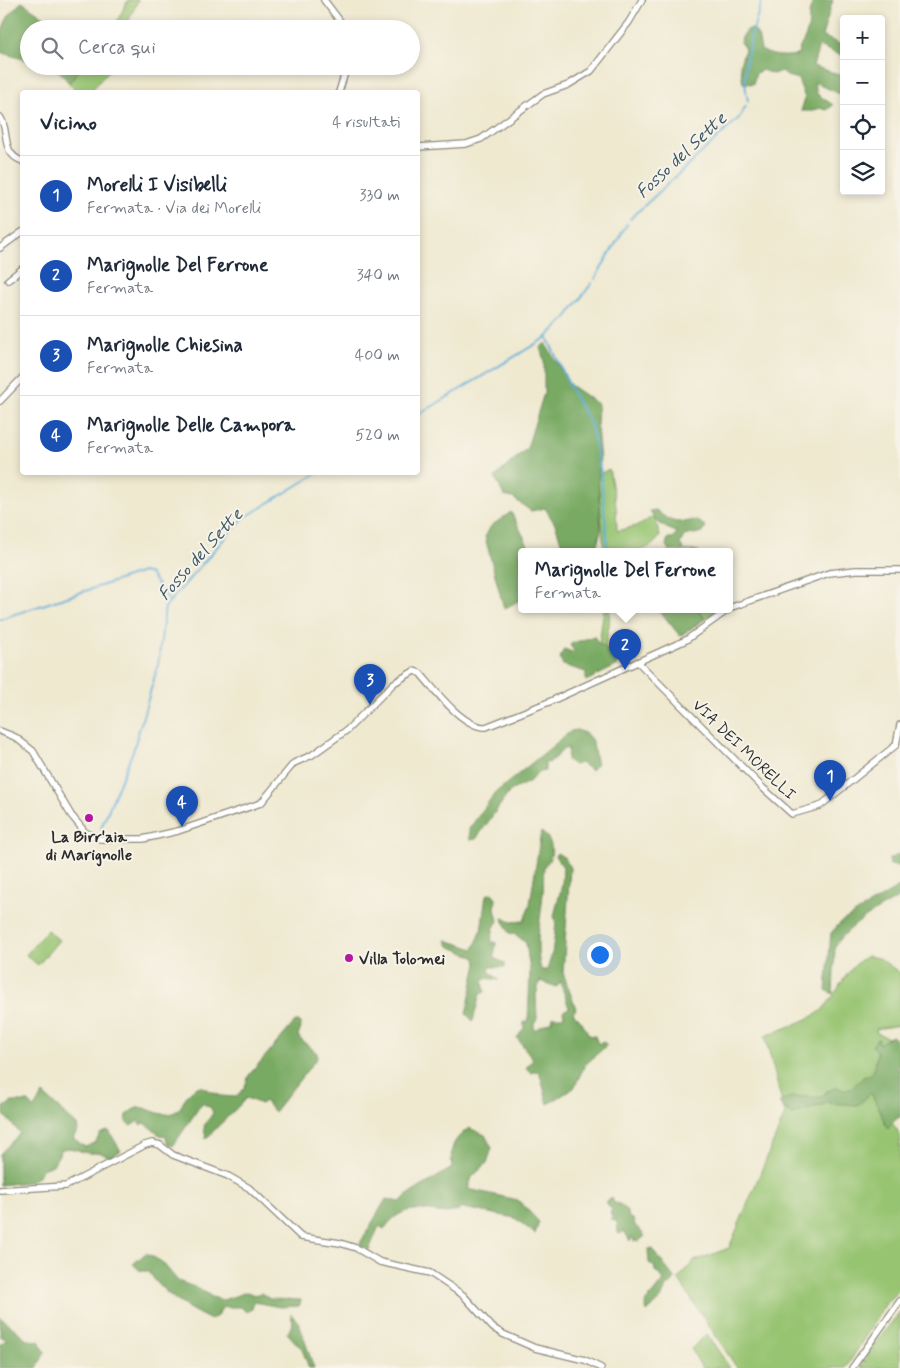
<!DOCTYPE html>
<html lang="it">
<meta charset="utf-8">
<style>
:root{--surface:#fff;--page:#f6f6f7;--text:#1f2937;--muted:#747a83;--line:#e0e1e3;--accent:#b5179e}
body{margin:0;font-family:Mynerve,sans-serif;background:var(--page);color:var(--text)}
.controls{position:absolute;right:15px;top:15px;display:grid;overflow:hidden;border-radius:5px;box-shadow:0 2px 8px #0003}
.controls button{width:45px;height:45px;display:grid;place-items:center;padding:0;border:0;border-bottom:1px solid var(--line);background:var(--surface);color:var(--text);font:25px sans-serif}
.you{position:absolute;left:599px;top:954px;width:18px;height:18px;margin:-12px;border:4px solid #fff;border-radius:50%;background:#1a73e8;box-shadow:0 0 0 8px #1a73e833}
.badge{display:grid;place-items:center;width:32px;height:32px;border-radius:50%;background:var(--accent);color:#fff;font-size:16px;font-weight:700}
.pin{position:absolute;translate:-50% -41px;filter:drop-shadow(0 1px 2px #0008)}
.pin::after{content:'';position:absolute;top:26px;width:18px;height:15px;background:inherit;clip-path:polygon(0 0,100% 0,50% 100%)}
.popup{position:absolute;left:518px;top:548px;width:215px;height:65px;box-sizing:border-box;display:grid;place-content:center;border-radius:5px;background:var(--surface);filter:drop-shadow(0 1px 4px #0005);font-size:16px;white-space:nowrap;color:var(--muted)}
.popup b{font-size:19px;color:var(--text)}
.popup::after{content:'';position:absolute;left:50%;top:100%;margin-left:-10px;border:10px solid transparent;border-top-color:var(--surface)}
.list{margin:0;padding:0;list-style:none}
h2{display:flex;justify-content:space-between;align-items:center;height:65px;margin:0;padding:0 20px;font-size:21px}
h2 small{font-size:16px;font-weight:400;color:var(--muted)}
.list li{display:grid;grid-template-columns:32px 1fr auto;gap:15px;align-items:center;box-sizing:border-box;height:80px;padding:0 20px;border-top:1px solid var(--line)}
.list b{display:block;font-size:19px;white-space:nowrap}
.list p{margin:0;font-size:16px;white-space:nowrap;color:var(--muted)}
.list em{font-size:16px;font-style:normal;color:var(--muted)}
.icon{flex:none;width:28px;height:28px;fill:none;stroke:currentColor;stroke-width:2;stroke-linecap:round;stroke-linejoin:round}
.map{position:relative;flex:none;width:900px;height:1368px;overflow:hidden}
.search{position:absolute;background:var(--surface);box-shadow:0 2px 8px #0003;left:20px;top:20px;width:400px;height:55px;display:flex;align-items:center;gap:12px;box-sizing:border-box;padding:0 18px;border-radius:28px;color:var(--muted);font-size:19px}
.panel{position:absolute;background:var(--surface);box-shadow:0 2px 8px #0003;left:20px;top:90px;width:400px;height:385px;border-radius:5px}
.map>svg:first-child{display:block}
.green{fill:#97c471;stroke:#61784e}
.forest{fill:#79aa63;stroke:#526a47;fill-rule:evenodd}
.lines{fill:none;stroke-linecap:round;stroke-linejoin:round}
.stream{stroke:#5fadd9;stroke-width:2}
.street-casing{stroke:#8d8a7e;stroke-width:8}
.street{stroke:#fff;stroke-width:5.5}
.poi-dot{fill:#b5179e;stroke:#f7f3e8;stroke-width:2}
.labels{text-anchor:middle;stroke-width:4;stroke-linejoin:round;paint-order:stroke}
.street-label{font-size:16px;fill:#2b2b2b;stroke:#f7f3e8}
.poi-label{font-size:16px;font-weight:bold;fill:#2b2b2b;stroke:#f7f3e8}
.water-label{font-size:18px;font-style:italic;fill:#3d5868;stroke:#f7f3e8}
</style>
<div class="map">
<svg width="900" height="1368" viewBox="0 0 900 1368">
<rect width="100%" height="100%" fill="#f7f3e8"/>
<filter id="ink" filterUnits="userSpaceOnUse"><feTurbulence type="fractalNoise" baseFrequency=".02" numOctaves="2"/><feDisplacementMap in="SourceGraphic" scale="10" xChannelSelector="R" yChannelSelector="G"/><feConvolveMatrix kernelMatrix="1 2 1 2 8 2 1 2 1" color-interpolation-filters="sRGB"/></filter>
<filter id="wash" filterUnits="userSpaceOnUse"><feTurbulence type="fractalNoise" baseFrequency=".0096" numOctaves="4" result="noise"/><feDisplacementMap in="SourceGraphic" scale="20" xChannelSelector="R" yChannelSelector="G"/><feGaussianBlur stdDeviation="1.12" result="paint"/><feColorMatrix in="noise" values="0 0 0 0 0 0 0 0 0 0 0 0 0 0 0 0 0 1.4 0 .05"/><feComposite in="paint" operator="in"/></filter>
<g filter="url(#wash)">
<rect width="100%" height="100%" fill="#efe9d0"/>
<!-- green -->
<g class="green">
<polygon points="128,0 138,0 129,20 138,29 113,29"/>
<polygon points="82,66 113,66 90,92 77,92 69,83"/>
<path d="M609,469L616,506L617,531L640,525L653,516L655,519L660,536C648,556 624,551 604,551L598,481V475Z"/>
<polygon points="604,609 610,609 609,626 605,646 599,645"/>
<polygon points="697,609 718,609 705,619"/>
<polygon points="47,930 59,940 38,965 26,955"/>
<path d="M867,956L879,958L900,973V1025L876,1029L877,1033L891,1039L890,1120L900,1134V1289L886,1303L846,1368H737L678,1279L694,1261L729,1248L785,1114L765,1036C777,1031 815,1018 822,1010C839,993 845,968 867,956Z"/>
<polygon points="900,1312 900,1368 860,1368 875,1343"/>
<polygon points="707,1334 730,1368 702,1368 691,1349"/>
</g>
<!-- forest -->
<g class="forest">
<path d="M815,0H833L822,36L844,46V57L819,46L813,66L844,76V96L814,82L817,94L833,105L827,110L819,108L813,111H801L805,98L798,79L787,76L781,71L773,74L762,70L756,73L753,84L743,83L740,64L745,49L740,42L746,30L753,29L758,35L761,50C773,57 784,57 798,55C799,45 805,41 807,32C811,20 806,11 815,0Z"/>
<path d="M22,2L62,29H29V61L0,52C0,31 5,15 22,2Z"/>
<polygon points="44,66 82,66 69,83 60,72"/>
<polygon points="545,343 570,385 598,404 597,426 600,462 598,481 601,529 596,551 560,551 563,548 556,526 545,508 531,511 513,498 504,496 495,477 527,448 544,393 544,360 540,348"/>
<path d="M656,510C672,524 676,523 697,520L706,527L703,532L684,536L680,544L685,551H699H669L666,545L668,538H673L677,532C666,529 655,522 650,511Z"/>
<polygon points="511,512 531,551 521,551 521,599 504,609 485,537 491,526"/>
<polygon points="656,609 698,609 705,619 680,636 664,616"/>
<polygon points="594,636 599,645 605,646 618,665 586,681 586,672 563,665 560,658 564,649 575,653 570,644"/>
<path d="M577,730C597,736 592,748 597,764L591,770L581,763L574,765L567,760L568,748L564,749L549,763L545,762V771L537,773L529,782L510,791L476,839L470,840L469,829L495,793L571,731Z"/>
<path d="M541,832C554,839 555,858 544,866C543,875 544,884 543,893C541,920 534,943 541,970H547L552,954L556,924L554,916L562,885L563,867L555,856L557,853L565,858L570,868L563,973L576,1009L573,1013L582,1022L589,1035L595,1036L598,1044L603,1041L607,1045L585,1065L574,1088L548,1104L539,1071L531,1073L526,1068L533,1059L517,1038L524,1028V1022H528L530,971L526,943L515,934L509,933L502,917L511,922L524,921L530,904ZM540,981L557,987L560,981L569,1008L563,1011L564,1017H553L552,1021L534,1030V1023L537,1019L536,995Z"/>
<polygon points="900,854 900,866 890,865 889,859"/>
<path d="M900,886V897C876,911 851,923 835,946L833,994L826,990L831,933L841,922Z"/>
<polygon points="492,893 496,898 495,909 498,921 494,927 491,941 496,943 494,956 496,959 505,963 505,967 490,967 489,971 499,980 486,978 483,982 485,992 480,994 473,1021 466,1014 477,964 476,958 449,946 446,940 474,949 481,931 486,895"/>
<path d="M295,1022H300L301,1028L298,1035L300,1039L317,1053V1058L274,1112L265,1101L261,1104L246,1098C233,1113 219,1124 206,1139L204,1126L213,1113L211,1108L202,1103L173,1146L167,1143L166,1137L158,1134L145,1123L141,1125L138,1121L131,1126L126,1122L127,1115C142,1099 149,1114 166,1114C183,1114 182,1099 190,1092C193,1089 197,1087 200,1086L221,1096L235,1097L244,1089L249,1075Z"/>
<path d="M892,1036L896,1039L897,1048L900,1052L897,1056L900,1057L898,1069H900V1117L896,1119L888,1129L871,1093L858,1105L827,1103L792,1115L779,1103C790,1093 807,1098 821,1097L827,1091L837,1087L843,1090L851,1089L863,1077L871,1074L875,1067L877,1051L872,1046L877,1039H879V1044Z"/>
<path d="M43,1094L77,1125L78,1130L73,1138L85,1147L95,1143L101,1133L109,1131L121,1151L109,1157L99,1152C84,1157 76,1145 62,1149L53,1165L42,1169L39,1176L29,1182L0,1185V1154L20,1133L4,1115V1107L12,1102H29L33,1109Z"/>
<path d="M469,1128L485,1135L492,1148L487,1163L472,1177L468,1189L518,1200L539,1222L535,1234L515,1218L463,1208C439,1224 411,1191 384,1229L379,1226L369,1250L359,1245L386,1199L400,1202L406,1196L452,1168C450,1147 452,1141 469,1128Z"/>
<path d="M612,1198L614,1203C622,1203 627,1210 629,1218L633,1219L635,1225L645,1236L639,1241H634L632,1237L630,1241L624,1231L620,1234L618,1233L617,1222L611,1219L613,1218L610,1212L612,1210L606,1202Z"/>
<polygon points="648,1249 652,1249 675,1279 671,1284 667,1285 661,1299 647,1312 645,1303 664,1280 655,1271 654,1266 649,1263"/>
<path d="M146,1253L162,1262L178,1281L200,1289L212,1297L223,1300L247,1292L255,1295L261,1293L270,1299L301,1300L299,1306L280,1307L254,1302L252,1309L246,1312L241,1307H223L216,1317L209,1319C185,1307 164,1295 149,1272L139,1270L133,1264Z"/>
<polygon points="291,1314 299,1323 314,1368 309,1368 302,1349 287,1333 293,1324"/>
<polygon points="0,1317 28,1340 39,1341 45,1352 37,1368 0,1368 0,1344 7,1340 0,1336"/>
</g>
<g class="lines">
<!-- stream -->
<g class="stream">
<path d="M748,101C739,67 753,32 762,0"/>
<polyline points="630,219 739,118 746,106"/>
<polyline points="595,279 627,224"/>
<polyline points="547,337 573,394 591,425 601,473 608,551"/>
<polyline points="418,415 547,337 565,319 592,283"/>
<polyline points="0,619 143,572 150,574 170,602"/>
<polyline points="101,828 133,751 158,665 165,607 229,533 244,518 319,472"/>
</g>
</g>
</g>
<g filter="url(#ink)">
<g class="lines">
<!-- street casing -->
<g class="street-casing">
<g id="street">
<polyline points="324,0 346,29"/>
<polyline points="339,92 347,66"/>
<path d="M0,117C10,130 0,153 22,161"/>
<polyline points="418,147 466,144 481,139 543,94 568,85 591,71 629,22 642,0"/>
<polyline points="0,248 22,232"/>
<polyline points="8,280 22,269"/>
<polyline points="0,401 22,378"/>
<polyline points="638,662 763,788 792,814 820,806 896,745 900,725"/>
<path d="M0,731L15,737L33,751L71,815L85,832L100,839H143L178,831L261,803L294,763L312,755L347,730L394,683L414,671L420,673C434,689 463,728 486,727L549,702L686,640L732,607L829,573L856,570H900"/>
<polyline points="0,1190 66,1186 145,1145 152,1143 160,1145 173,1155 228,1176 249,1188 301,1237 340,1243 356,1248 380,1262 430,1273 463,1295 493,1328 503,1334 535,1348 585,1360 601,1368"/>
<polyline points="852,1368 900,1301"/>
</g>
</g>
<!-- street -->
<use href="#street" class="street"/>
</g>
</g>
<!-- markers -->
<g class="poi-dot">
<circle cx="89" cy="818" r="5"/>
<circle cx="349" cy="958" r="5"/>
</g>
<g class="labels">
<!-- street labels -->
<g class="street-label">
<text transform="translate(745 749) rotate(44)" y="6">VIA DEI MORELLI</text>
</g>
<!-- poi labels -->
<g class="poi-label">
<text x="89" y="842">La Birr'aia<tspan x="89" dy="18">di Marignolle</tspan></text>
<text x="359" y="964" text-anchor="start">Villa Tolomei</text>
</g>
<!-- water labels -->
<g class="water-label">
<text transform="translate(681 155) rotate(-43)" y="6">Fosso del Sette</text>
<text transform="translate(200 554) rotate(-48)" y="6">Fosso del Sette</text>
</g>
</g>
</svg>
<div class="controls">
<button>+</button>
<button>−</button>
<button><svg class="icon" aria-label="locate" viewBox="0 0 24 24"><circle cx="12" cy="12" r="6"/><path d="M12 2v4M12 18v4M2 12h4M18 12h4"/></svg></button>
<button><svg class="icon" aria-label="layers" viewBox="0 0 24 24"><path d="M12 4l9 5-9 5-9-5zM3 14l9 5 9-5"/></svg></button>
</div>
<div class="you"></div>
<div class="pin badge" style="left:830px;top:801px;background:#1a4fb4">1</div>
<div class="pin badge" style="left:625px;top:670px;background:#1a4fb4">2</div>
<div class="popup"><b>Marignolle Del Ferrone</b>Fermata</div>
<div class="pin badge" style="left:370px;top:705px;background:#1a4fb4">3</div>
<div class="pin badge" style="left:182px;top:827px;background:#1a4fb4">4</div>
<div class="search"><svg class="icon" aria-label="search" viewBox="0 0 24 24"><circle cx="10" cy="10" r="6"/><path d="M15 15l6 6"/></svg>Cerca qui</div>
<section class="panel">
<h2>Vicino<small>4 risultati</small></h2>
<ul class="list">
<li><span class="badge" style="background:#1a4fb4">1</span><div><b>Morelli I Visibelli</b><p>Fermata · Via dei Morelli</p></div><em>330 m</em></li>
<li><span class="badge" style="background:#1a4fb4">2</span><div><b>Marignolle Del Ferrone</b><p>Fermata</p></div><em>340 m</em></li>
<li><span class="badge" style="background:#1a4fb4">3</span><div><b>Marignolle Chiesina</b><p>Fermata</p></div><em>400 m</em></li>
<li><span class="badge" style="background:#1a4fb4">4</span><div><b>Marignolle Delle Campora</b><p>Fermata</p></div><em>520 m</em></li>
</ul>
</section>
</div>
